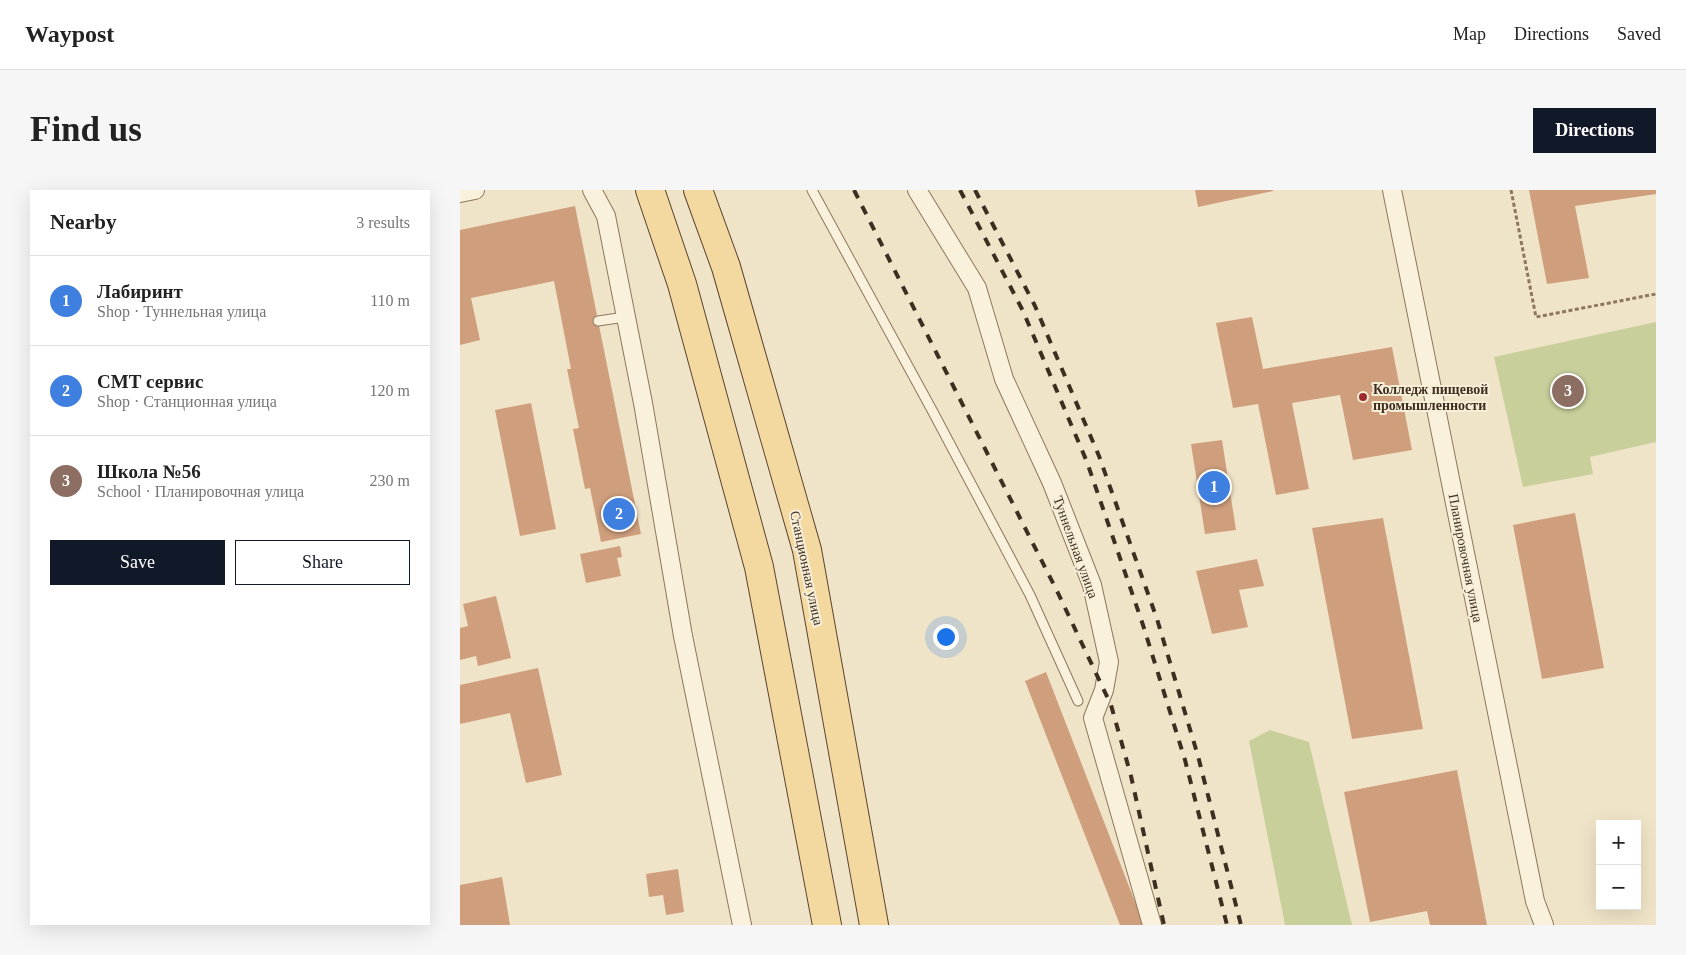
<!DOCTYPE html>
<meta charset="utf-8">
<style>
:root{--surface:#fff;--page:#f6f6f6;--text:#222;--muted:#767676;--line:#e0e0e0;--accent:#111827}
body{margin:0;font-family:"Times New Roman",serif;background:var(--page);color:var(--text)}
.controls{position:absolute;right:15px;bottom:15px;display:grid;overflow:hidden;border-radius:0px;box-shadow:0 5px 20px #0002}
.controls button{width:45px;height:45px;display:grid;place-items:center;padding:0;border:0;border-bottom:1px solid var(--line);background:var(--surface);color:var(--text);font:25px sans-serif}
.you{position:absolute;left:485px;top:446px;width:18px;height:18px;margin:-12px;border:4px solid #fff;border-radius:50%;background:#1a73e8;box-shadow:0 0 0 8px #1a73e833}
.badge{display:grid;place-items:center;width:32px;height:32px;border-radius:50%;background:var(--accent);color:#fff;font-size:16px;font-weight:700}
.pin{position:absolute;translate:-50% -50%;border:2px solid #fff;box-shadow:0 1px 5px #0006}
.list{margin:0;padding:0;list-style:none}
h2{display:flex;justify-content:space-between;align-items:center;height:65px;margin:0;padding:0 20px;font-size:21px}
h2 small{font-size:16px;font-weight:400;color:var(--muted)}
.list li{display:grid;grid-template-columns:32px 1fr auto;gap:15px;align-items:center;box-sizing:border-box;height:90px;padding:0 20px;border-top:1px solid var(--line)}
.list b{display:block;font-size:19px;white-space:nowrap}
.list p{margin:0;font-size:16px;white-space:nowrap;color:var(--muted)}
.list em{font-size:16px;font-style:normal;color:var(--muted)}
.actions{display:flex;gap:10px;padding:15px 20px}
.actions a{flex:1;padding:11px 0;border:1px solid var(--accent);border-radius:0px;text-align:center;font-size:18px;color:var(--accent)}
.actions .main{background:var(--accent);color:#fff}
.map{position:relative;flex:none;width:1196px;height:735px;overflow:hidden;border-radius:0px}
header{display:flex;align-items:center;gap:30px;box-sizing:border-box;height:70px;padding:0 25px;background:var(--surface);border-bottom:1px solid var(--line)}
header strong{font-size:24px}
nav{display:flex;gap:28px;margin-inline-start:auto;font-size:18px}
.intro{display:flex;align-items:center;justify-content:space-between;box-sizing:border-box;height:120px;padding:0 30px}
h1{margin:0;font-size:35px}
.button{padding:12px 22px;border-radius:0px;background:var(--accent);color:#fff;font-size:18px;font-weight:700}
main{display:flex;gap:30px;padding:0 30px}
aside{flex:1;background:var(--surface);border-radius:0px;box-shadow:0 5px 20px #0002}
.map>svg:first-child{display:block}
.green{fill:#c9cf9b}
.building{fill:#cf9f7d}
.lines{fill:none;stroke-linecap:round;stroke-linejoin:round}
.service-casing{stroke:#8d765c;stroke-width:11}
.minor-casing{stroke:#8d765c;stroke-width:20}
.primary-casing{stroke:#5b4430;stroke-width:30}
.path{stroke:#8d765c;stroke-width:3;stroke-dasharray:4 2.5;stroke-linecap:butt}
.service{stroke:#faf1dc;stroke-width:9}
.minor{stroke:#faf1dc;stroke-width:18}
.primary{stroke:#f3d9a0;stroke-width:28}
.rail{stroke:#3d2e20;stroke-width:4;stroke-dasharray:9 9;stroke-linecap:butt}
.poi-dot{fill:#9e2a2b;stroke:#f7eed8;stroke-width:2}
.labels{text-anchor:middle;stroke-width:4;stroke-linejoin:round;paint-order:stroke}
.poi-label{font-size:14px;font-weight:bold;fill:#3d2e20;stroke:#f7eed8;text-anchor:start}
.street-label{font-size:14px;fill:#3d2e20;stroke:#f7eed8}
</style>
<header>
<strong>Waypost</strong>
<nav><a>Map</a><a>Directions</a><a>Saved</a></nav>
</header>
<div class="intro"><h1>Find us</h1><a class="button">Directions</a></div>
<main>
<aside>
<h2>Nearby<small>3 results</small></h2>
<ul class="list">
<li><span class="badge" style="background:#3f7fe0">1</span><div><b>Лабиринт</b><p>Shop · Туннельная улица</p></div><em>110 m</em></li>
<li><span class="badge" style="background:#3f7fe0">2</span><div><b>СМТ сервис</b><p>Shop · Станционная улица</p></div><em>120 m</em></li>
<li><span class="badge" style="background:#8d6e63">3</span><div><b>Школа №56</b><p>School · Планировочная улица</p></div><em>230 m</em></li>
</ul>
<div class="actions"><a class="main">Save</a><a>Share</a></div>
</aside>
<div class="map">
<svg width="1196" height="735" viewBox="0 0 1196 735">
<rect width="100%" height="100%" fill="#f0e4c8"/>
<!-- green -->
<g class="green">
<polygon points="1196,132 1196,252 1130,267 1133,284 1063,297 1034,167"/>
<polygon points="810,540 849,552 892,735 825,735 789,551"/>
</g>
<!-- building -->
<g class="building">
<polygon points="735,0 813,0 813,1 738,17"/>
<polygon points="1069,0 1196,0 1196,4 1115,16 1129,88 1087,94"/>
<polygon points="115,16 181,344 141,352 130,298 125,299 113,239 119,238 107,179 111,179 94,91 11,108 20,150 0,155 0,40"/>
<polygon points="792,127 803,179 932,157 952,260 893,270 880,205 832,213 849,299 816,305 798,214 773,218 756,133"/>
<polygon points="71,213 96,339 60,346 35,220"/>
<polygon points="762,250 776,340 745,344 731,254"/>
<polygon points="1115,323 1144,478 1082,489 1053,335"/>
<polygon points="923,328 963,539 892,549 852,338"/>
<polygon points="160,356 162,367 157,368 161,386 126,393 120,364"/>
<polygon points="797,369 804,396 779,400 788,437 752,444 736,381"/>
<polygon points="36,406 51,468 18,476 16,466 0,470 0,438 8,436 3,414"/>
<polygon points="78,478 102,585 66,593 50,523 0,534 0,495"/>
<polygon points="586,482 684,735 660,735 565,491"/>
<polygon points="997,580 1027,735 970,735 967,721 910,732 884,602"/>
<polygon points="218,679 224,722 206,725 203,705 189,707 186,684"/>
<polygon points="42,687 50,735 0,735 0,695"/>
</g>
<g class="lines">
<!-- service casing -->
<g class="service-casing">
<g id="service">
<polyline points="352,0 473,222 570,405 618,511"/>
<polyline points="138,131 165,127"/>
</g>
</g>
<!-- minor casing -->
<g class="minor-casing">
<g id="minor">
<polyline points="132,0 146,26 183,213 223,446 282,735"/>
<polyline points="457,0 517,98 544,189 592,293 632,395 649,472 644,500 633,528 692,735"/>
<polyline points="932,0 1075,711 1084,735"/>
<polyline points="0,3 15,0"/>
</g>
</g>
<!-- primary casing -->
<g class="primary-casing">
<g id="primary">
<polyline points="190,0 222,94 299,377 367,735"/>
<polyline points="238,0 266,77 347,360 414,735"/>
</g>
</g>
<!-- path -->
<polyline class="path" points="1051,0 1076,127 1196,104"/>
<!-- service -->
<use href="#service" class="service"/>
<!-- minor -->
<use href="#minor" class="minor"/>
<!-- primary -->
<use href="#primary" class="primary"/>
<!-- rail -->
<g class="rail">
<polyline points="394,0 598,403 651,515 671,586 704,735"/>
<polyline points="500,0 563,121 627,272 683,435 725,570 767,735"/>
<polyline points="515,0 575,116 639,266 697,429 738,566 781,735"/>
</g>
</g>
<!-- markers -->
<circle class="poi-dot" cx="903" cy="207" r="5"/>
<g class="labels">
<!-- poi labels -->
<g class="poi-label">
<text x="913" y="204">Колледж пищевой<tspan x="913" dy="16">промышленности</tspan></text>
</g>
<!-- street labels -->
<g class="street-label">
<text transform="translate(616 357) rotate(70)" y="5">Туннельная улица</text>
<text transform="translate(1006 368) rotate(79)" y="5">Планировочная улица</text>
<text transform="translate(347 378) rotate(78)" y="5">Станционная улица</text>
</g>
</g>
</svg>
<div class="controls">
<button>+</button>
<button>−</button>
</div>
<div class="you"></div>
<div class="pin badge" style="left:754px;top:297px;background:#3f7fe0">1</div>
<div class="pin badge" style="left:159px;top:324px;background:#3f7fe0">2</div>
<div class="pin badge" style="left:1108px;top:201px;background:#8d6e63">3</div>
</div>
</main>
